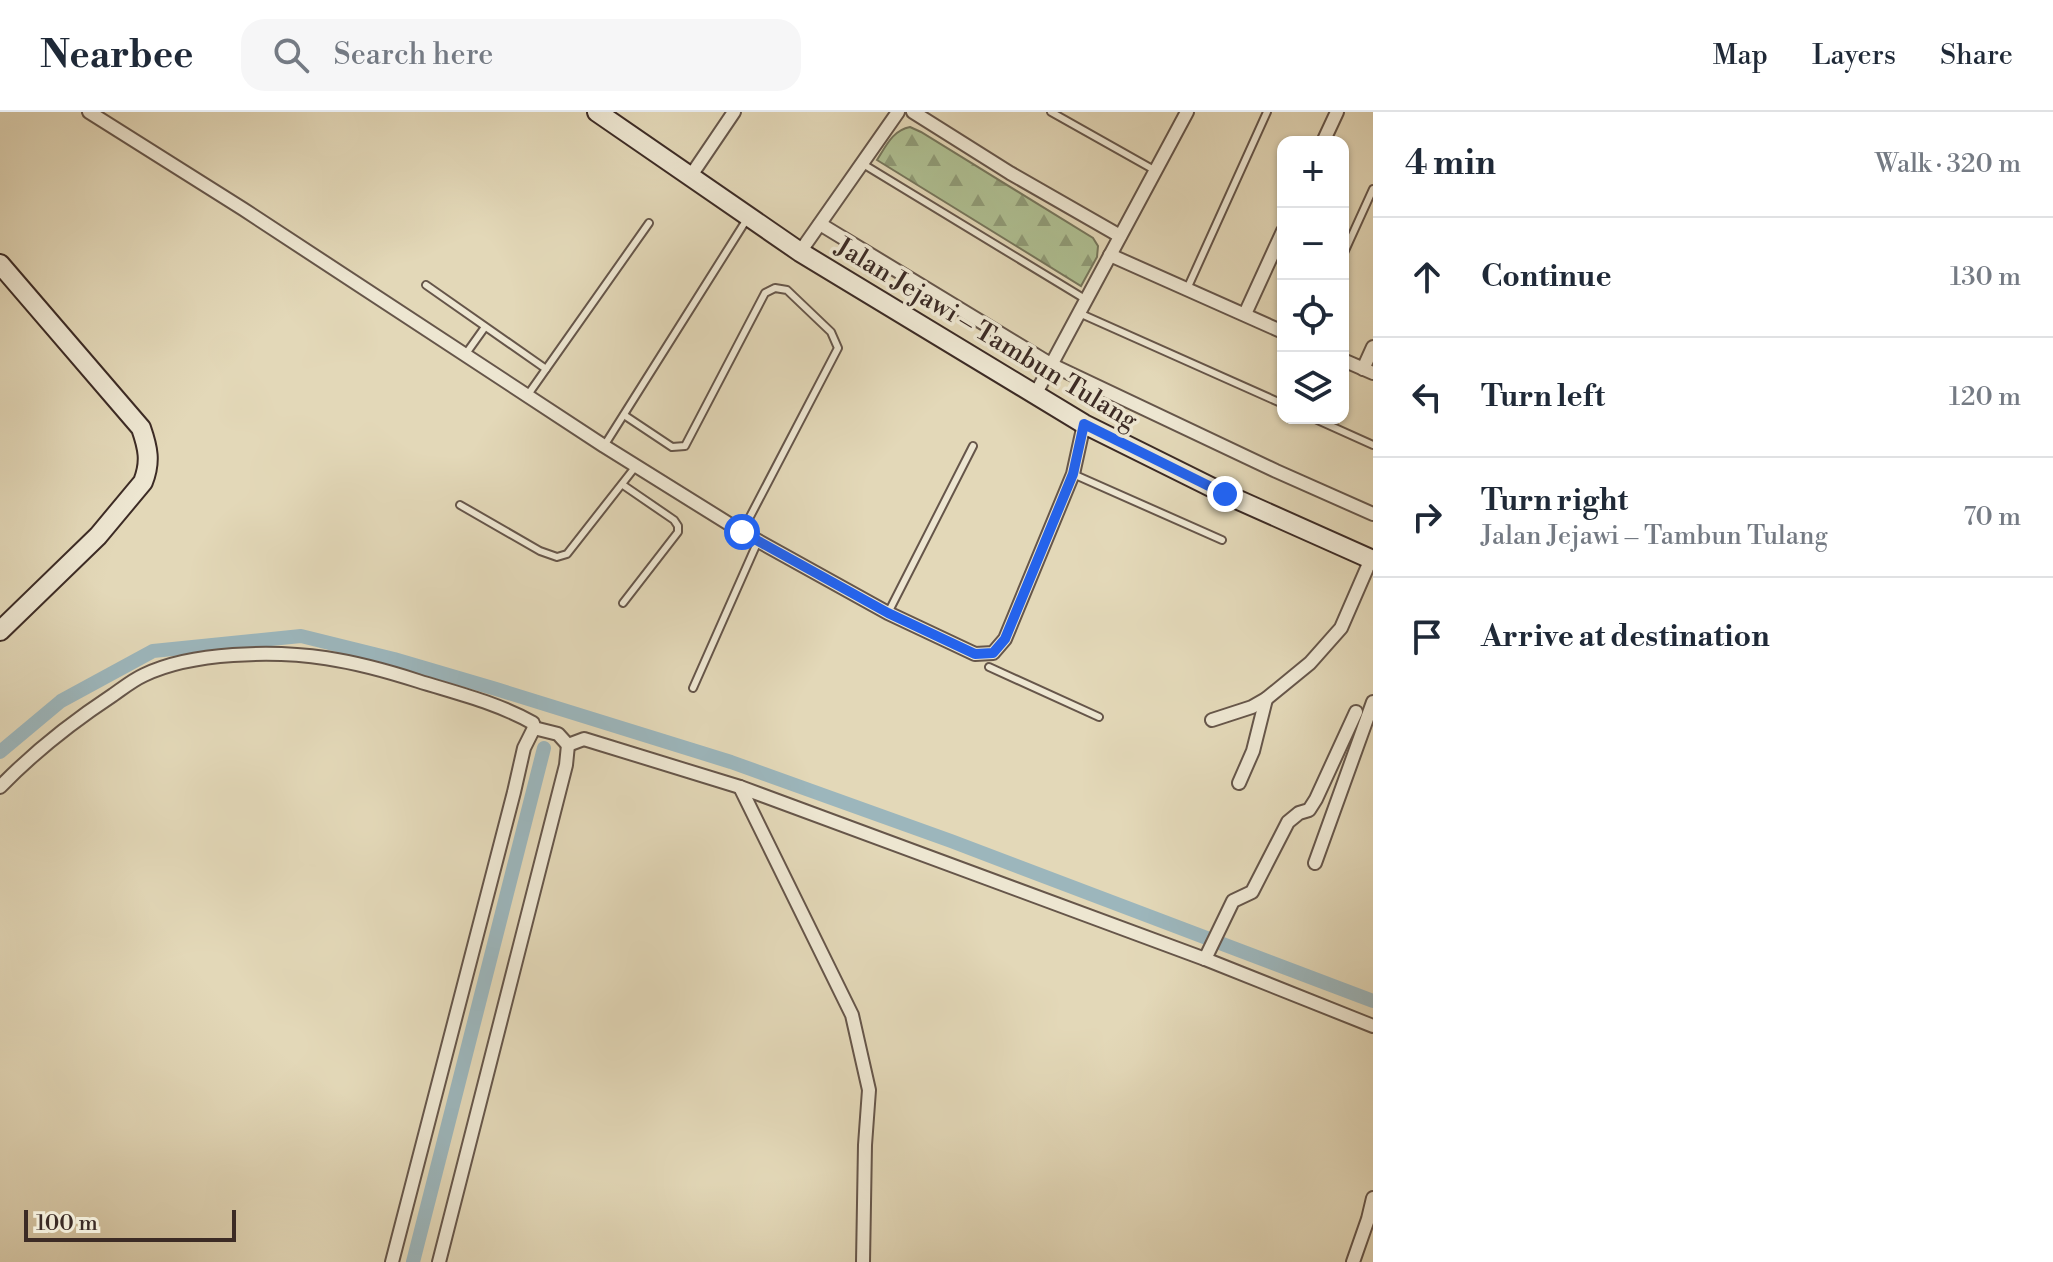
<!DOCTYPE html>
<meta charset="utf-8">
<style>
:root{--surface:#fff;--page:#f6f6f7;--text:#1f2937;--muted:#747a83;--line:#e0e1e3}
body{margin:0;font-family:"Libre Bodoni",serif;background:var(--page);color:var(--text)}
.controls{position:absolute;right:24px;top:24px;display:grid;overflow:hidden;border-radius:16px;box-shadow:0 2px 6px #0004}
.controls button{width:72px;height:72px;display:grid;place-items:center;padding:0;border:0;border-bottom:2px solid var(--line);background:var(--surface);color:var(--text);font:40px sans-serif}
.scale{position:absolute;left:24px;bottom:20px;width:212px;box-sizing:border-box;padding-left:8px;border:4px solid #3c2b25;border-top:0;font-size:22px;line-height:28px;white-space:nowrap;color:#3c2b25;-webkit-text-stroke:6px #ede6d1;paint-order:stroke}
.stop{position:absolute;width:24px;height:24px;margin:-18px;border:6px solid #2563eb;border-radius:50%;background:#fff}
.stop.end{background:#2563eb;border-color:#fff;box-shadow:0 2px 8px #0008}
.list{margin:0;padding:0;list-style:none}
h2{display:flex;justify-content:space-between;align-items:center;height:104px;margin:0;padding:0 32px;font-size:34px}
h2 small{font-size:26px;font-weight:400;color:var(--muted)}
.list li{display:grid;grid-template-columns:52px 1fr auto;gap:24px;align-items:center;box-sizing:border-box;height:120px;padding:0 32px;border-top:2px solid var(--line)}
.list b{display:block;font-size:30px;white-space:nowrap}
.list p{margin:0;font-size:26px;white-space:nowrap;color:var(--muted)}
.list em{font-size:26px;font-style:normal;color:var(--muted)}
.icon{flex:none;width:44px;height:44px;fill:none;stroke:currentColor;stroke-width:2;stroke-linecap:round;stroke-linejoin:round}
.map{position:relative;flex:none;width:1373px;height:1150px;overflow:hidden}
header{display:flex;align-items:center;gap:48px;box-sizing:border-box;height:112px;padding:0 40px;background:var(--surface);border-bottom:2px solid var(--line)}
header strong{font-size:38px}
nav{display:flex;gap:44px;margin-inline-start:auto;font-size:28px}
.search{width:560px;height:72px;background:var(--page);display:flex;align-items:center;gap:20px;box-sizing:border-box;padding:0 28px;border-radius:24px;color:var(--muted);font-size:30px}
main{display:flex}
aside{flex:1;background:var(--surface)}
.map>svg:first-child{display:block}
.forest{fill:url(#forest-firs);stroke:#76765c;stroke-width:2}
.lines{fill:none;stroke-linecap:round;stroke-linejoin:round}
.canal{stroke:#9cb6bc;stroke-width:14}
.lane-casing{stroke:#66564a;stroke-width:10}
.street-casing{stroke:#66564a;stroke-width:16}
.secondary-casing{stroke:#3c2b25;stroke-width:22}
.lane{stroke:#ede6d1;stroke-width:6}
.street{stroke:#ede6d1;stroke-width:12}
.secondary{stroke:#ede6d1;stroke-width:18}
.route{stroke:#2563eb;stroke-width:10}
.labels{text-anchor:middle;stroke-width:7;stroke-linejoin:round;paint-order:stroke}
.street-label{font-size:26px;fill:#3c2b25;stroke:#ede6d1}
</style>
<header>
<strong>Nearbee</strong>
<div class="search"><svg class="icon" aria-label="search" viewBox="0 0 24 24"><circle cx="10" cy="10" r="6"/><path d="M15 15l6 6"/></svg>Search here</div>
<nav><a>Map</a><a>Layers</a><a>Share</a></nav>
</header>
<main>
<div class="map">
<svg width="1373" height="1150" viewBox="0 0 1373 1150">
<defs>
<pattern id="forest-firs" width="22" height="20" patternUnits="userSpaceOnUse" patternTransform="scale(2)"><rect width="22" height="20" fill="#afc093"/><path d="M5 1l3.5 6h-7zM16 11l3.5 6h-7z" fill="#909c78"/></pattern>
</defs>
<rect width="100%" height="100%" fill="#e3d8b8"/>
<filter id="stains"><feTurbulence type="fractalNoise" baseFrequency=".0025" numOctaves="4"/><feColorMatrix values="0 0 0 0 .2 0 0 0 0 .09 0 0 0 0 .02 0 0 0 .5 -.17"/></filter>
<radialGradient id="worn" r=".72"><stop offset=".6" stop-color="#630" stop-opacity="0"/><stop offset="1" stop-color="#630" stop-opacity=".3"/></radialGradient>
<!-- forest -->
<path class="forest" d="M910,15L921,20L1093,126L1098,134L1097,145L1081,174L877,48C886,34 893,18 910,15Z"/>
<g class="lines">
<!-- canal -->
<g class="canal">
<polyline points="0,640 61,589 153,539 301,524 394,547 496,577 731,650 951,729 1373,889"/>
<polyline points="413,1150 544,636"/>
</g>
<!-- lane casing -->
<g class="lane-casing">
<g id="lane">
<polyline points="1051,0 1156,59"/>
<polyline points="863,52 1085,187"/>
<polyline points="1343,143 1373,77"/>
<polyline points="426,173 546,257"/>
<polyline points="1187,177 1267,0"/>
<polyline points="1079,201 1283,292"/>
<polyline points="465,243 485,215"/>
<polyline points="527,284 649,111"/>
<polyline points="624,303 672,335 685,334 765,181 775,176 787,178 831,220 838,236 742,420"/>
<polyline points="1313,306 1373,333"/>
<polyline points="604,334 747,107"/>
<polyline points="1073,362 1222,428"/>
<polyline points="623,373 674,408 678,414 678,420 623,491"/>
<polyline points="460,393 540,439 557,445 567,442 636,354"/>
<polyline points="888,501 973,334"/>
<polyline points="989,555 1099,605"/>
<polyline points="693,576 758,429"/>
</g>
</g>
<!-- street casing -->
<g class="street-casing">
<g id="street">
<polyline points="89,0 243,97 604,334 742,420 888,501 975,542 993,541 1005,527 1073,362 1084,312"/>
<polyline points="913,0 1010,61 1120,124"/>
<polyline points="1323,30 1337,0"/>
<polyline points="690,65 734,0"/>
<polyline points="820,112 1052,253 1276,359 1373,402"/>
<polyline points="800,140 898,0"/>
<polyline points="1110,143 1283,220"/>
<polyline points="1245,202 1283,119"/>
<polyline points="1343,248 1373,261"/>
<polyline points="1363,257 1373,235"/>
<polyline points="1035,283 1187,0"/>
<polyline points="1212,608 1252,595 1266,587 1310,551 1341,516 1371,447"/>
<polyline points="568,633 584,627 740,675 1205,847 1373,914"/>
<polyline points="1239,671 1253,639 1266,587"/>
<path d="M0,675C34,640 72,610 113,583C123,576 133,568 144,563C171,550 203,545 233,543C301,538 353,548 418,569C456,581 498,591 533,611L534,616"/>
<polyline points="740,675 852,903 869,978 865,1033 863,1150"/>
<polyline points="1315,751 1373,590"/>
<polyline points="1205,847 1233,789 1252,780 1288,710 1299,701 1309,698 1316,687 1356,600"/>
<polyline points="392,1150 514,680 524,636 534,616 558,622 568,633"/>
<polyline points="439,1150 566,653 568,633"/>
<polyline points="1353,1150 1368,1107 1373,1086"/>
</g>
</g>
<!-- secondary casing -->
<g class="secondary-casing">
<g id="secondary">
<polyline points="597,0 800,140 1084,312 1225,382 1373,448"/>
<path d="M0,152L141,316C148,336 151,350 143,370L98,424L0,519"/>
</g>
</g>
<!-- lane -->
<use href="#lane" class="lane"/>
<!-- street -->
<use href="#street" class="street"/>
<!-- secondary -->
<use href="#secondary" class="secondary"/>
</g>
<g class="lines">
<!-- route -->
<polyline class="route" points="742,420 888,501 975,542 993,541 1005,527 1073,362 1084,312 1225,382"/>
</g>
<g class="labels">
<!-- street labels -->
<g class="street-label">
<text transform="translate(987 221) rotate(31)" y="9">Jalan Jejawi – Tambun Tulang</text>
</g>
</g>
<rect width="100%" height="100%" filter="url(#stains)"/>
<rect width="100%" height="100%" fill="url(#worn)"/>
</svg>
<div class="controls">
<button>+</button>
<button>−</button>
<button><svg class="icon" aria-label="locate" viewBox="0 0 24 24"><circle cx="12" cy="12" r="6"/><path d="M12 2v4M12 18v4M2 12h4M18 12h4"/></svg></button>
<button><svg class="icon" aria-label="layers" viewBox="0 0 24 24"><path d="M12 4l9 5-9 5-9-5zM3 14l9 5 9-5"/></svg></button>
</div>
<div class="scale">100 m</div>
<div class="stop" style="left:742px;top:420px"></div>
<div class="stop end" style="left:1225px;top:382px"></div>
</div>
<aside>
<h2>4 min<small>Walk · 320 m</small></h2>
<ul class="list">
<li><svg class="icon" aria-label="ahead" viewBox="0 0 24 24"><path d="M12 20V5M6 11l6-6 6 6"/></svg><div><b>Continue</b></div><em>130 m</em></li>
<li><svg class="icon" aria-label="left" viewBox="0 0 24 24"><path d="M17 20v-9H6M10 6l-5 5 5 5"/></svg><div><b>Turn left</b></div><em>120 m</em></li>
<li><svg class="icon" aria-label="right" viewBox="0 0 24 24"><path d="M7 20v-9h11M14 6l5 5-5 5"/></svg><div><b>Turn right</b><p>Jalan Jejawi – Tambun Tulang</p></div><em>70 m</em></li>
<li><svg class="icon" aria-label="arrive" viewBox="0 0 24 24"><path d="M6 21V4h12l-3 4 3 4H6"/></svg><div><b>Arrive at destination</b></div></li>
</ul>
</aside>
</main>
